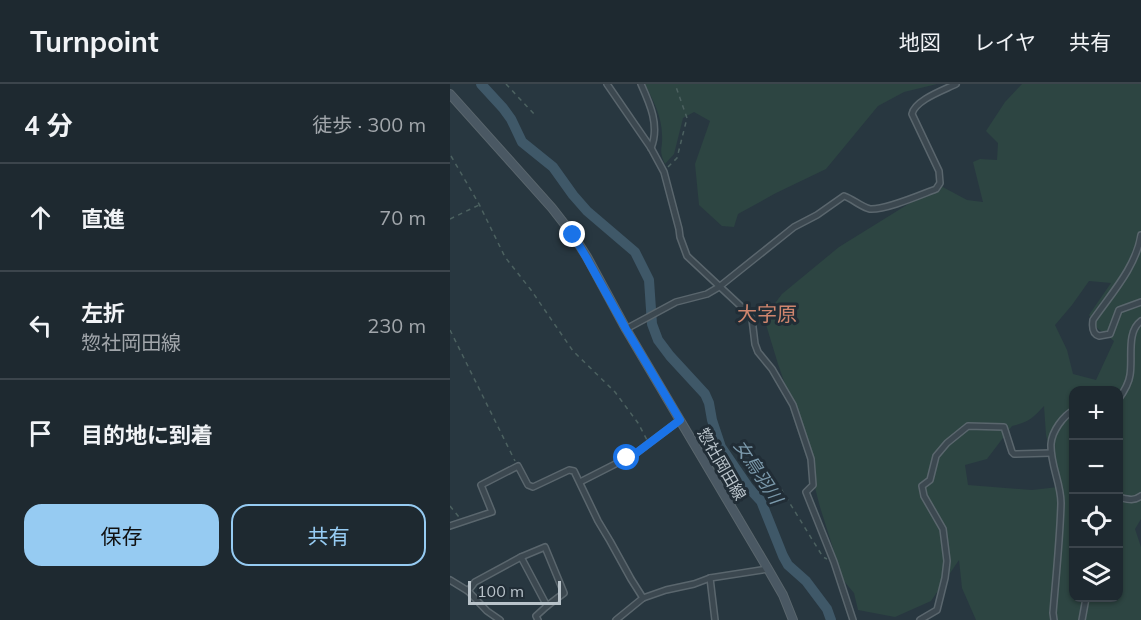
<!DOCTYPE html>
<html lang="ja">
<meta charset="utf-8">
<style>
:root{--surface:#1e2930;--page:#263138;--text:#f1f3f6;--muted:#a1a6ab;--line:#3c454c;--accent:#96cbf2}
body{margin:0;font-family:Mulish,"Noto Sans JP",sans-serif;background:var(--page);color:var(--text)}
.controls{position:absolute;right:18px;bottom:18px;display:grid;overflow:hidden;border-radius:12px;box-shadow:0 2px 4px #0004}
.controls button{width:54px;height:54px;display:grid;place-items:center;padding:0;border:0;border-bottom:2px solid var(--line);background:var(--surface);color:var(--text);font:30px sans-serif}
.scale{position:absolute;left:18px;bottom:15px;width:93px;box-sizing:border-box;padding-left:6px;border:3px solid #b9c3ca;border-top:0;font-size:16px;line-height:21px;white-space:nowrap;color:#b9c3ca;-webkit-text-stroke:4px #212d36;paint-order:stroke}
.stop{position:absolute;width:18px;height:18px;margin:-14px;border:4px solid #1a73e8;border-radius:50%;background:#fff}
.stop.end{background:#1a73e8;border-color:#fff;box-shadow:0 2px 6px #0008}
.list{margin:0;padding:0;list-style:none}
h2{display:flex;justify-content:space-between;align-items:center;height:78px;margin:0;padding:0 24px;font-size:26px}
h2 small{font-size:20px;font-weight:400;color:var(--muted)}
.list li{display:grid;grid-template-columns:39px 1fr auto;gap:18px;align-items:center;box-sizing:border-box;height:108px;padding:0 24px;border-top:2px solid var(--line)}
.list b{display:block;font-size:22px;white-space:nowrap}
.list p{margin:0;font-size:20px;white-space:nowrap;color:var(--muted)}
.list em{font-size:20px;font-style:normal;color:var(--muted)}
.actions{display:flex;gap:12px;padding:18px 24px}
.actions a{flex:1;padding:14px 0;border:2px solid var(--accent);border-radius:18px;text-align:center;font-size:21px;color:var(--accent)}
.actions .main{background:var(--accent);color:#111}
.icon{flex:none;width:33px;height:33px;fill:none;stroke:currentColor;stroke-width:2;stroke-linecap:round;stroke-linejoin:round}
.map{position:relative;flex:none;width:691px;height:536px;overflow:hidden}
header{display:flex;align-items:center;gap:36px;box-sizing:border-box;height:84px;padding:0 30px;background:var(--surface);border-bottom:2px solid var(--line)}
header strong{font-size:28px}
nav{display:flex;gap:33px;margin-inline-start:auto;font-size:21px}
main{display:flex}
aside{flex:1;background:var(--surface)}
.map>svg:first-child{display:block}
.green{fill:#2d4542;fill-rule:evenodd}
.lines{fill:none;stroke-linecap:round;stroke-linejoin:round}
.river{stroke:#3f5868;stroke-width:10}
.street-casing{stroke:#5a666d;stroke-width:8}
.secondary-casing{stroke:#5a666d;stroke-width:10}
.path{stroke:#4c6160;stroke-width:1.5;stroke-dasharray:4.5 4.5;stroke-linecap:butt}
.street{stroke:#3c4850;stroke-width:5}
.secondary{stroke:#4a5863;stroke-width:8}
.route{stroke:#1a73e8;stroke-width:8}
.labels{text-anchor:middle;stroke-width:6;stroke-linejoin:round;paint-order:stroke}
.street-label{font-size:16px;fill:#b9c3ca;stroke:#212d36}
.water-label{font-size:18px;font-style:italic;fill:#7b99ab;stroke:#212d36}
.quarter-label{font-size:20px;fill:#d0866e;stroke:#212d36}
</style>
<header>
<strong>Turnpoint</strong>
<nav><a>地図</a><a>レイヤ</a><a>共有</a></nav>
</header>
<main>
<aside>
<h2>4 分<small>徒歩 · 300 m</small></h2>
<ul class="list">
<li><svg class="icon" aria-label="ahead" viewBox="0 0 24 24"><path d="M12 20V5M6 11l6-6 6 6"/></svg><div><b>直進</b></div><em>70 m</em></li>
<li><svg class="icon" aria-label="left" viewBox="0 0 24 24"><path d="M17 20v-9H6M10 6l-5 5 5 5"/></svg><div><b>左折</b><p>惣社岡田線</p></div><em>230 m</em></li>
<li><svg class="icon" aria-label="arrive" viewBox="0 0 24 24"><path d="M6 21V4h12l-3 4 3 4H6"/></svg><div><b>目的地に到着</b></div></li>
</ul>
<div class="actions"><a class="main">保存</a><a>共有</a></div>
</aside>
<div class="map">
<svg width="691" height="536" viewBox="0 0 691 536">
<rect width="100%" height="100%" fill="#283740"/>
<!-- green -->
<g class="green">
<path d="M195,0H487L454,8L428,22L376,85L326,109L288,130L284,143L272,142L249,121L245,80L260,37L244,28L233,34L224,70L215,80C208,65 213,66 212,51C212,33 203,16 195,0Z"/>
<path d="M572,0H691V435L685,445L691,463V536H526L512,504L509,476L481,517L445,533L408,526L404,509L393,496L370,423L347,335L328,280L314,234L332,210L389,163L489,101L517,116L533,118L523,78L530,75L547,76L548,59L536,47L555,18ZM639,197L661,199L639,231L647,244L664,257L646,296L623,290L617,266L605,241L622,221ZM624,306H668V514H624ZM594,322L596,351L608,403L582,406L518,401L515,381L537,375L562,342C579,338 583,334 594,322Z"/>
</g>
<g class="lines">
<!-- river -->
<polyline class="river" points="31,0 53,24 61,35 72,58 103,83 123,111 137,127 185,168 199,196 202,240 208,256 220,272 255,310 259,319 262,336 271,363 299,404 311,417 333,472 338,481 356,497 377,525 381,536"/>
<!-- street casing -->
<g class="street-casing">
<g id="street">
<polyline points="157,0 201,64 214,88 229,145 230,153 237,172 297,228 302,235 305,260 308,268 322,285 343,321 361,375 363,401 356,408 384,478 403,536"/>
<path d="M191,0C200,20 210,42 201,64"/>
<path d="M691,151C686,183 661,210 643,236C642,243 642,250 649,252L660,250L669,226L691,218"/>
<path d="M176,245L226,218L257,210L269,203L344,143L367,131L394,112C403,115 411,123 420,125C436,126 470,111 486,105L490,99L489,87L462,30C465,16 494,6 506,0"/>
<path d="M668,316C673,309 679,299 680,291C683,274 676,248 691,237"/>
<polyline points="130,398 185,370 230,336"/>
<path d="M668,413C677,415 683,418 691,412"/>
<polyline points="0,442 42,428 31,401 68,382 78,401 83,403 119,386 124,387 148,437 160,457 181,495 193,514"/>
<polyline points="71,473 95,463 114,509 97,522"/>
<polyline points="260,494 265,536"/>
<polyline points="0,496 18,507 37,527 50,536"/>
<polyline points="18,507 25,498 71,473 97,522 86,532 88,536"/>
<polyline points="166,536 193,514 216,506 244,500 260,494 318,485"/>
<polyline points="470,536 487,526 495,494 497,477 493,445 474,412 472,402 480,396 486,372 497,359 518,342 554,343 562,368 564,370 601,369"/>
<path d="M604,536L603,529C606,492 610,455 611,419C611,399 600,380 601,360C602,347 613,332 624,326"/>
<polyline points="632,536 636,514"/>
</g>
</g>
<!-- secondary casing -->
<g class="secondary-casing">
<polyline id="secondary" points="0,10 102,124 123,151 137,173 176,245 318,485 333,511 343,536"/>
</g>
<!-- path -->
<g class="path">
<polyline points="56,0 84,30"/>
<polyline points="1,72 29,120 55,173 81,206 123,267 165,308 188,339 197,356"/>
<polyline points="218,83 227,74 237,34 225,0"/>
<polyline points="0,135 29,121"/>
<polyline points="0,246 65,377"/>
<polyline points="331,405 373,473 377,475"/>
<polyline points="0,422 9,433"/>
</g>
<!-- street -->
<use href="#street" class="street"/>
<!-- secondary -->
<use href="#secondary" class="secondary"/>
</g>
<g class="lines">
<!-- route -->
<polyline class="route" points="123,151 136,173 176,245 230,336 185,370 177,374"/>
</g>
<g class="labels">
<!-- street labels -->
<g class="street-label">
<text transform="translate(272 380) rotate(60)" y="6">惣社岡田線</text>
</g>
<!-- water labels -->
<g class="water-label">
<text transform="translate(308 388) rotate(57)" y="6">女鳥羽川</text>
</g>
<!-- quarter labels -->
<g class="quarter-label">
<text x="317" y="237">大字原</text>
</g>
</g>
</svg>
<div class="controls">
<button>+</button>
<button>−</button>
<button><svg class="icon" aria-label="locate" viewBox="0 0 24 24"><circle cx="12" cy="12" r="6"/><path d="M12 2v4M12 18v4M2 12h4M18 12h4"/></svg></button>
<button><svg class="icon" aria-label="layers" viewBox="0 0 24 24"><path d="M12 4l9 5-9 5-9-5zM3 14l9 5 9-5"/></svg></button>
</div>
<div class="scale">100 m</div>
<div class="stop" style="left:177px;top:374px"></div>
<div class="stop end" style="left:123px;top:151px"></div>
</div>
</main>
